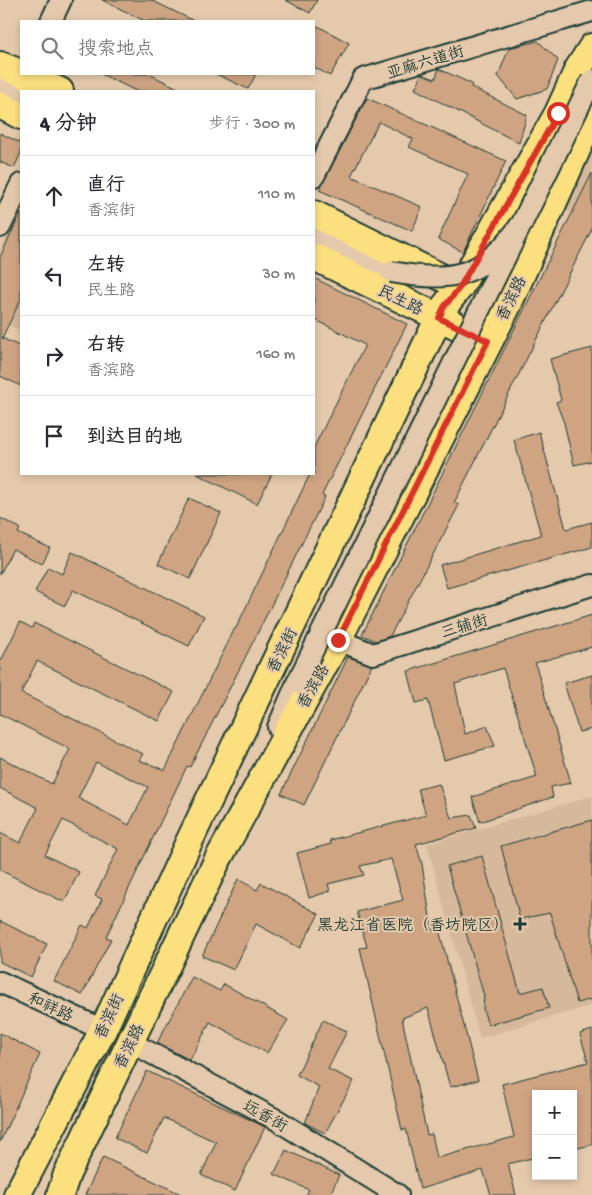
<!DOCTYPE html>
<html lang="zh">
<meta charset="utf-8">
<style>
:root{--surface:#fff;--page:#f2f2f3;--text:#2b2b33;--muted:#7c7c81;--line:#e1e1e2}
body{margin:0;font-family:"Gochi Hand","LXGW WenKai TC",sans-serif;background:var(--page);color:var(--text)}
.controls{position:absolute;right:15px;bottom:15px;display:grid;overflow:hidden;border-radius:0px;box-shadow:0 2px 8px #0003}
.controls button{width:45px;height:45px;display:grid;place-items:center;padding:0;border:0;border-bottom:1px solid var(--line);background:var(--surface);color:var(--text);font:25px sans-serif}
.stop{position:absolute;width:15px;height:15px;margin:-11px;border:4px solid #d93025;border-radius:50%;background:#fff}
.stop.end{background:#d93025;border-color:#fff;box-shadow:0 1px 5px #0008}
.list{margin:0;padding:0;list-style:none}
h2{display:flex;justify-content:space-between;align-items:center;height:65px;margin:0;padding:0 20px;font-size:21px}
h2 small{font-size:16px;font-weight:400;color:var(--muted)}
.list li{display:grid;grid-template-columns:32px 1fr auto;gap:15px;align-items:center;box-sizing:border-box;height:80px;padding:0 20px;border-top:1px solid var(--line)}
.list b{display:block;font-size:19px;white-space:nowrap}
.list p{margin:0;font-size:16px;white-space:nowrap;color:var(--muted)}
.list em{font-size:16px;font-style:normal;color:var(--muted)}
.icon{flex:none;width:28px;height:28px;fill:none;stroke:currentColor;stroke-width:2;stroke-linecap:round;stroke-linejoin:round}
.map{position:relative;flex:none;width:592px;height:1195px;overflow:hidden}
.search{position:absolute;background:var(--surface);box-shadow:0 2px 8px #0003;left:20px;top:20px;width:295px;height:55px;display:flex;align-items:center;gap:12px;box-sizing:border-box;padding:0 18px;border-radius:0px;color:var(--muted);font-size:19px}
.panel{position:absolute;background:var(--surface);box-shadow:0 2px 8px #0003;left:20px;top:90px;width:295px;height:385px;border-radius:0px}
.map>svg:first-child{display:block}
.built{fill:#d6b99c}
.building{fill:#cea483;stroke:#1f3d34;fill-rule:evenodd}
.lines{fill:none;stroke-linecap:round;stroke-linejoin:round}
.minor-casing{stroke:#1f3d34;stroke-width:24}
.major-casing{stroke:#1f3d34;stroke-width:30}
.minor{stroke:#e5c9ac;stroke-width:20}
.major{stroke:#fce080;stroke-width:26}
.minor-bridge-casing{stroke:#1f3d34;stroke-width:24;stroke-linecap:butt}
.minor-bridge{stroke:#e5c9ac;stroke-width:20}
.route{stroke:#d93025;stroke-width:6}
.poi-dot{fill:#1f3d34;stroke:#e5c9ac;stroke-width:2}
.labels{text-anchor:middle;stroke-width:4;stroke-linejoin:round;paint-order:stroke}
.street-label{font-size:16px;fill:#1f3d34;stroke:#e5c9ac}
.poi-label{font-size:16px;fill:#1f3d34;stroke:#e5c9ac;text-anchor:end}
</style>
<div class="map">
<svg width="592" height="1195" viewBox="0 0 592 1195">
<rect width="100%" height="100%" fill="#e5c9ac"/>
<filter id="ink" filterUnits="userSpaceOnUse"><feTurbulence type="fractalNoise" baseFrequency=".02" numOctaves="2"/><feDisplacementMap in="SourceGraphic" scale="10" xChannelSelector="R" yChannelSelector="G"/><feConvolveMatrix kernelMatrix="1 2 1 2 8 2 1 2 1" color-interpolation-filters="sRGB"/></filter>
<g filter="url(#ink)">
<!-- built -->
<g class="built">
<polygon points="592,154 592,220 561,210"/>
<polygon points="21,206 21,331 0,321 0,250"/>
<polygon points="592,796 592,1005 480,1038 427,844"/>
</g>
<!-- building -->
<g class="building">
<polygon points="102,0 151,0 194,21 145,21"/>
<polygon points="285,0 317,0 310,13"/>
<polygon points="318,26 349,43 330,76 314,67 314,33"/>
<polygon points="538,41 558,60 547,89 517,99 498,76 509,48"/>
<polygon points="439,69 472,84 471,87 527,115 519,143 415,89 422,74 435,79"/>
<polygon points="101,74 149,74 184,91 136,91"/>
<polygon points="216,74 256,74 248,89"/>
<polygon points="367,98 506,161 463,252 438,239 468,174 409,147 413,139 379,122 351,176 422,207 412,231 319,190"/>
<polygon points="0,133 21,143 21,153 14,168 0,162"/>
<polygon points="592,173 592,229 454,503 459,505 390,636 376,641 362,635"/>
<polygon points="21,213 21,299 2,338 21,347 21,386 0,376 0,257"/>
<path d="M314,278L407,324L322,495L325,497L261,626L190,767L187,766L106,937L111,939L82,995L54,981L82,925L88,928L102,899L95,896L118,849L63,820L45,855L79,872L64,902L0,870V833L20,843L38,808L0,788V757L52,784L70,749L0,714V663L20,622L32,628L34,623L174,692L159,721L37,661L21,693L143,754L139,760L165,770L235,628H236L310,474H314V447L365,345L314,319ZM96,762L148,787L129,825L78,798Z"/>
<polygon points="592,348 592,461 574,465 564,423 556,402 561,400 550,359"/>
<polygon points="539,432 566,529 592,522 592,547 447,588 440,565 541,535 514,440"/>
<polygon points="197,474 272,474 257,504"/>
<polygon points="189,498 221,513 190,579 158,564"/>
<polygon points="0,518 20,528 18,533 50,548 42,564 13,549 0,574"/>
<polygon points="72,552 204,616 189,646 73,590 65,606 35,592 48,567 62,574"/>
<polygon points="592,615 592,647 535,663 571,783 551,787 553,797 480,822 472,797 537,777 503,668 455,684 465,734 487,726 495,746 444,760 428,700 416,703 408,671"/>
<polygon points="348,657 372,665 304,805 281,794"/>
<polygon points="592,675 592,729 579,732 564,683"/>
<polygon points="439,784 451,818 471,815 476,828 416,844 422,864 432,930 439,929 478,1080 450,1087 428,1008 402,1018 427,1135 432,1134 437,1158 514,1137 502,1084 588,1062 580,1034 592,1030 592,1145 573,1149 573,1094 536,1094 536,1157 508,1164 516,1195 491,1195 483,1170 420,1189 406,1129 402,1130 360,948 367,947 357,912 403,900 391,859 360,866 364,875 328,884 330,891 309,898 297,853 331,844 330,840 426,815 418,789"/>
<polygon points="592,820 592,999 577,1003 550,913 520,919 501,846"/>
<polygon points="482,856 520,993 543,987 549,1008 488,1025 483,1009 484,996 447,866"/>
<polygon points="238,879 257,890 261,883 319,914 300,948 256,924 234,970 202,956"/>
<polygon points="0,921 47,944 31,977 0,962"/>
<polygon points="192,977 220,991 224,984 288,1020 267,1053 210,1022 190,1060 157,1043"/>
<polygon points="323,1020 347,1031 328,1069 354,1081 325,1133 305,1123 319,1087 297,1075"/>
<polygon points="0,1033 40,1054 0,1142"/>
<polygon points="147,1071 265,1127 235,1191 201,1175 216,1142 164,1118 147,1153 115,1138"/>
<polygon points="286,1150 339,1175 330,1195 306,1195 309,1190 274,1174"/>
<polygon points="103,1157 183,1195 85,1195"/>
</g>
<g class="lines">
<!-- minor casing -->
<g class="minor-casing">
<g id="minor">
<polyline points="51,21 61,0"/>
<polyline points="0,82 21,92"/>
<polyline points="314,176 363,79 592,11"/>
<polyline points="0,227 21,184"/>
<polyline points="314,234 391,272"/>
<polyline points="338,640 373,654 592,585"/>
<polyline points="278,727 297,683"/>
<polyline points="0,982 103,1030"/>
<polyline points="130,1042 277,1120 398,1195"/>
</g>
</g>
<!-- major casing -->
<g class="major-casing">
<g id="major">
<polyline points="0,65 21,73"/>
<polyline points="23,74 60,91"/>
<polyline points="0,105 21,116"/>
<polyline points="314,214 449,281"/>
<polyline points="314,257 488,341"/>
<polyline points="17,1195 103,1030 188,844 444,307 460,287 558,113 578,69 592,47"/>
<polyline points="60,1195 67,1174 217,861 338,640 508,305 592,116"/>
</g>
</g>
<!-- minor -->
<use href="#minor" class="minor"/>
<!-- major -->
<use href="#major" class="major"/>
<!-- minor-bridge casing -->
<g class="minor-bridge-casing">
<g id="minor-bridge">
<path d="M391,272C454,283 484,277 522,223L592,80"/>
<polyline points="297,683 522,223"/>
</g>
</g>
<!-- minor-bridge -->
<use href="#minor-bridge" class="minor-bridge"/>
</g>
</g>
<g class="lines" filter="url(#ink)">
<!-- route -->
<polyline class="route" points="338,640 488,341 439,318 444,307 460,287 558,113"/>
</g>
<!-- markers -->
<path class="poi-dot" d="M517.5 916.5h5v5h5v5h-5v5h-5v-5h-5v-5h5z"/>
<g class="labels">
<!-- street labels -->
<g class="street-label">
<text transform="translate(425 61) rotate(-17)" y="6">亚麻六道街</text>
<text transform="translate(510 298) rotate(-64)" y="6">香滨路</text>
<text transform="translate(401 299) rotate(26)" y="6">民生路</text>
<text transform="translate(464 625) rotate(-17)" y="6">三辅街</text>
<text transform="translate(281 650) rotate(-64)" y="6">香滨街</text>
<text transform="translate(312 686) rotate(-61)" y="6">香滨路</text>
<text transform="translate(51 1006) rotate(25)" y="6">和祥路</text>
<text transform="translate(108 1016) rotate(-65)" y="6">香滨街</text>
<text transform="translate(128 1046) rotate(-64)" y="6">香滨路</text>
<text transform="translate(266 1115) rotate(29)" y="6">远香街</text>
</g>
<!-- poi labels -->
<g class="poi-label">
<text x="509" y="930">黑龙江省医院（香坊院区）</text>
</g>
</g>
</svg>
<div class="controls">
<button>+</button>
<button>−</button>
</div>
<div class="stop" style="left:558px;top:113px"></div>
<div class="stop end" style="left:338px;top:640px"></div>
<div class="search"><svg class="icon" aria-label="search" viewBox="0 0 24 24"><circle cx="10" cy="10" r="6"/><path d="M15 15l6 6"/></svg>搜索地点</div>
<section class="panel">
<h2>4 分钟<small>步行 · 300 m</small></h2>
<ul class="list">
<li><svg class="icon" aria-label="ahead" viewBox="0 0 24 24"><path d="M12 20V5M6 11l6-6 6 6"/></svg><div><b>直行</b><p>香滨街</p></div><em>110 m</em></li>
<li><svg class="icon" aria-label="left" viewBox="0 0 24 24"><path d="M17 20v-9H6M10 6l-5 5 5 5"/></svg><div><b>左转</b><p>民生路</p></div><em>30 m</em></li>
<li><svg class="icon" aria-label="right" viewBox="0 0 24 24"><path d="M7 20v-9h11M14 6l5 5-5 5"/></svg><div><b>右转</b><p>香滨路</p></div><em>160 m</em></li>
<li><svg class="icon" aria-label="arrive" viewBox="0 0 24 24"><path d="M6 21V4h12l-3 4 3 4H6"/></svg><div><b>到达目的地</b></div></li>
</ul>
</section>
</div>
